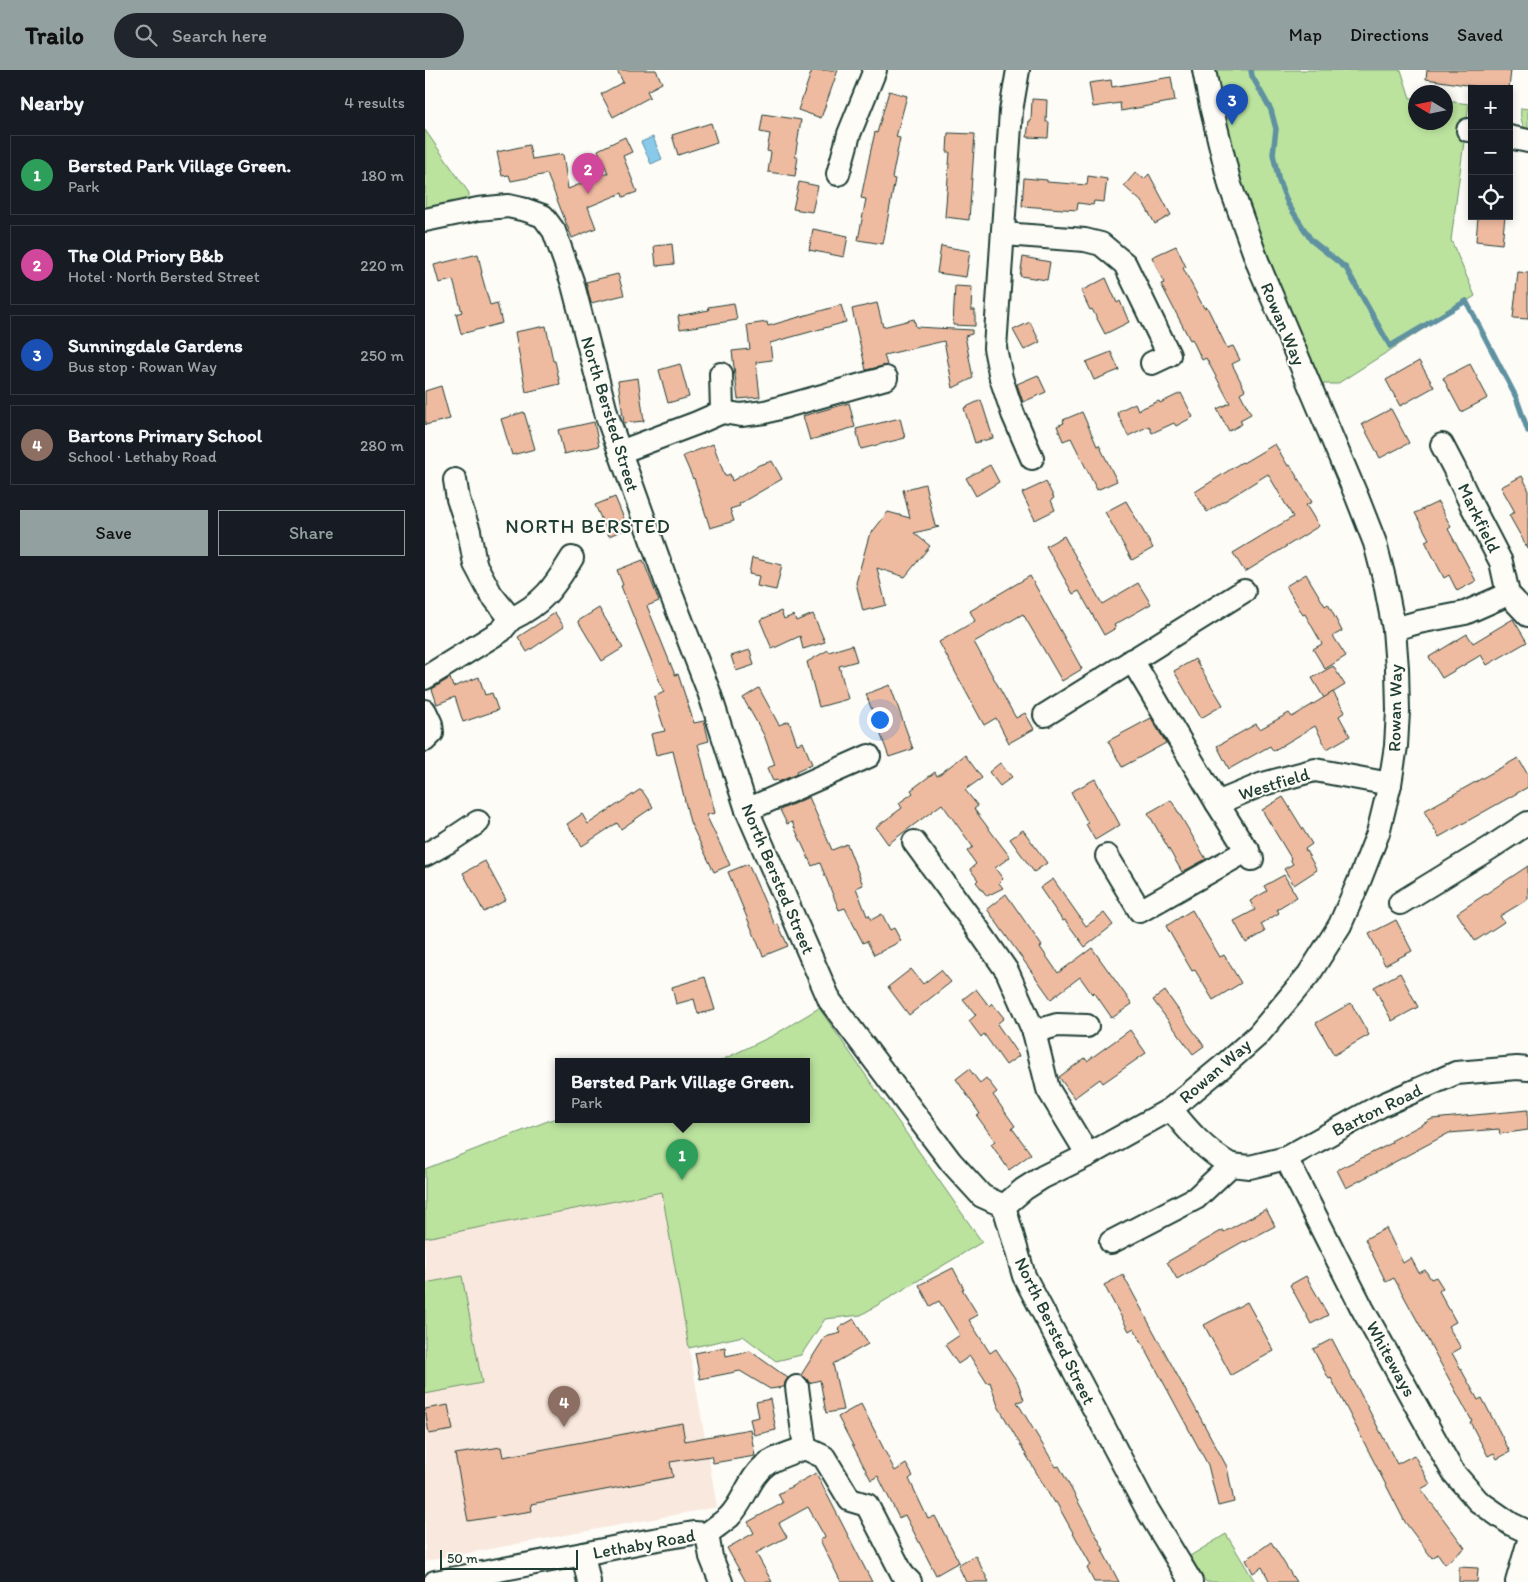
<!DOCTYPE html>
<meta charset="utf-8">
<style>
:root{--surface:#171b24;--page:#20242c;--text:#f1f3f6;--muted:#9ea1a6;--line:#363941;--accent:#92a19f}
body{margin:0;font-family:Itim,sans-serif;background:var(--page);color:var(--text)}
.controls{position:absolute;right:15px;top:15px;display:grid;overflow:hidden;border-radius:0px;box-shadow:0 2px 8px #0003}
.controls button{width:45px;height:45px;display:grid;place-items:center;padding:0;border:0;border-bottom:1px solid var(--line);background:var(--surface);color:var(--text);font:25px sans-serif}
.compass{position:absolute;left:983px;top:15px;width:45px;height:45px;border-radius:50%;background:var(--surface);box-shadow:0 2px 8px #0003;rotate:280deg}
.scale{position:absolute;left:15px;bottom:12px;width:138px;box-sizing:border-box;padding-left:5px;border:2px solid #1f3d34;border-top:0;font-size:14px;line-height:18px;white-space:nowrap;color:#1f3d34;-webkit-text-stroke:4px #fdfcf7;paint-order:stroke}
.you{position:absolute;left:454px;top:649px;width:18px;height:18px;margin:-12px;border:4px solid #fff;border-radius:50%;background:#1a73e8;box-shadow:0 0 0 8px #1a73e833}
.badge{display:grid;place-items:center;width:32px;height:32px;border-radius:50%;background:var(--accent);color:#fff;font-size:16px;font-weight:700}
.pin{position:absolute;translate:-50% -41px;filter:drop-shadow(0 1px 2px #0008)}
.pin::after{content:'';position:absolute;top:26px;width:18px;height:15px;background:inherit;clip-path:polygon(0 0,100% 0,50% 100%)}
.popup{position:absolute;left:130px;top:988px;width:255px;height:65px;box-sizing:border-box;display:grid;place-content:center;border-radius:0px;background:var(--surface);filter:drop-shadow(0 1px 4px #0005);font-size:16px;white-space:nowrap;color:var(--muted)}
.popup b{font-size:19px;color:var(--text)}
.popup::after{content:'';position:absolute;left:50%;top:100%;margin-left:-10px;border:10px solid transparent;border-top-color:var(--surface)}
.list{margin:0;padding:0;list-style:none}
h2{display:flex;justify-content:space-between;align-items:center;height:65px;margin:0;padding:0 20px;font-size:21px}
h2 small{font-size:16px;font-weight:400;color:var(--muted)}
.list li{display:grid;grid-template-columns:32px 1fr auto;gap:15px;align-items:center;box-sizing:border-box;height:80px;margin:0 10px 10px;padding:0 10px;border:1px solid var(--line);border-radius:0px}
.list b{display:block;font-size:19px;white-space:nowrap}
.list p{margin:0;font-size:16px;white-space:nowrap;color:var(--muted)}
.list em{font-size:16px;font-style:normal;color:var(--muted)}
.actions{display:flex;gap:10px;padding:15px 20px}
.actions a{flex:1;padding:11px 0;border:1px solid var(--accent);border-radius:0px;text-align:center;font-size:18px;color:var(--accent)}
.actions .main{background:var(--accent);color:#111}
.icon{flex:none;width:28px;height:28px;fill:none;stroke:currentColor;stroke-width:2;stroke-linecap:round;stroke-linejoin:round}
.map{position:relative;flex:none;width:1103px;height:1512px;overflow:hidden}
header{display:flex;align-items:center;gap:30px;box-sizing:border-box;height:70px;padding:0 25px;background:var(--accent);color:#111}
header strong{font-size:24px}
nav{display:flex;gap:28px;margin-inline-start:auto;font-size:18px}
.search{width:350px;height:45px;background:var(--page);display:flex;align-items:center;gap:12px;box-sizing:border-box;padding:0 18px;border-radius:28px;color:var(--muted);font-size:19px}
main{display:flex}
aside{flex:1;background:var(--surface)}
.map>svg:first-child{display:block}
.built{fill:#f9e8dd}
.green{fill:#bbe39e;stroke:#6d9069}
.water{fill:#89c9ea;stroke:#5f91a1}
.lines{fill:none;stroke-linecap:round;stroke-linejoin:round}
.stream{stroke:#5f91a1;stroke-width:5.5}
.building{fill:#efbba0;stroke:#1f3d34}
.minor-casing{stroke:#1f3d34;stroke-width:26}
.minor{stroke:#fdfcf7;stroke-width:22}
.labels{text-anchor:middle;stroke-width:4;stroke-linejoin:round;paint-order:stroke}
.street-label{font-size:18px;fill:#1f3d34;stroke:#fdfcf7}
.quarter-label{font-size:20px;letter-spacing:1px;fill:#1f3d34;stroke:#fdfcf7}
</style>
<header>
<strong>Trailo</strong>
<div class="search"><svg class="icon" aria-label="search" viewBox="0 0 24 24"><circle cx="10" cy="10" r="6"/><path d="M15 15l6 6"/></svg>Search here</div>
<nav><a>Map</a><a>Directions</a><a>Saved</a></nav>
</header>
<main>
<aside>
<h2>Nearby<small>4 results</small></h2>
<ul class="list">
<li><span class="badge" style="background:#2e9e5b">1</span><div><b>Bersted Park Village Green.</b><p>Park</p></div><em>180 m</em></li>
<li><span class="badge" style="background:#d1479c">2</span><div><b>The Old Priory B&amp;b</b><p>Hotel · North Bersted Street</p></div><em>220 m</em></li>
<li><span class="badge" style="background:#1a4fb4">3</span><div><b>Sunningdale Gardens</b><p>Bus stop · Rowan Way</p></div><em>250 m</em></li>
<li><span class="badge" style="background:#8d6e63">4</span><div><b>Bartons Primary School</b><p>School · Lethaby Road</p></div><em>280 m</em></li>
</ul>
<div class="actions"><a class="main">Save</a><a>Share</a></div>
</aside>
<div class="map">
<svg width="1103" height="1512" viewBox="0 0 1103 1512">
<rect width="100%" height="100%" fill="#fdfcf7"/>
<filter id="ink" filterUnits="userSpaceOnUse"><feTurbulence type="fractalNoise" baseFrequency=".02" numOctaves="2"/><feDisplacementMap in="SourceGraphic" scale="10" xChannelSelector="R" yChannelSelector="G"/><feConvolveMatrix kernelMatrix="1 2 1 2 8 2 1 2 1" color-interpolation-filters="sRGB"/></filter>
<g filter="url(#ink)">
<!-- built -->
<polygon class="built" points="237,1122 292,1437 0,1491 0,1168"/>
<!-- green -->
<g class="green">
<polygon points="789,0 976,0 985,28 990,28 991,52 1021,52 1021,31 1044,34 1026,170 1050,226 912,314 896,314 846,195 815,109"/>
<path d="M1096,38L1103,39V61C1096,55 1095,47 1096,38Z"/>
<polygon points="0,60 44,123 43,142 0,150"/>
<polygon points="394,938 557,1172 436,1245 400,1249 376,1285 351,1291 318,1266 264,1278 237,1122 0,1168 0,1099 133,1047 133,1049 381,1049 381,991 295,991 349,965"/>
<polygon points="37,1206 57,1313 0,1324 0,1213"/>
<polygon points="801,1464 830,1512 781,1512 765,1486"/>
</g>
<!-- water -->
<polygon class="water" points="228,67 237,89 226,94 216,72"/>
<g class="lines">
<!-- stream -->
<polyline class="stream" points="826,0 827,6 846,40 851,59 848,84 854,111 863,134 886,170 921,198 965,276 1041,231 1091,327 1103,361"/>
</g>
<!-- building -->
<g class="building">
<polygon points="192,0 231,0 237,13 222,21 225,27 188,47 176,24 198,12"/>
<polygon points="387,0 413,0 396,48 373,40"/>
<polygon points="1002,0 1086,0 1084,19 1068,19 1001,9"/>
<polygon points="746,7 750,31 696,41 695,33 668,37 664,13 686,10 687,17"/>
<polygon points="464,21 482,26 471,67 475,68 467,108 470,109 458,174 433,170 441,129 436,128 445,84 450,62 452,63"/>
<polygon points="607,29 622,30 621,52 624,52 623,68 602,67 604,51 606,51"/>
<polygon points="338,44 376,50 370,87 373,87 370,106 343,102 346,82 342,81 345,64 335,62"/>
<polygon points="286,53 292,72 253,85 247,65"/>
<polygon points="523,63 550,64 544,150 520,147 525,82 522,82"/>
<polygon points="200,67 207,82 198,86 212,122 198,127 197,123 163,137 171,158 147,168 122,104 86,111 84,105 77,106 72,82 104,75 107,89 138,84 143,119 183,103 173,80"/>
<polygon points="711,102 719,109 724,104 746,145 730,154 719,134 699,116"/>
<polygon points="663,106 682,109 679,132 669,131 668,135 653,133 652,140 597,136 599,108 622,110 622,112 662,115"/>
<polygon points="374,112 393,116 387,142 368,139"/>
<polygon points="1053,146 1080,146 1077,174 1051,171"/>
<polygon points="388,159 423,166 419,187 384,180"/>
<polygon points="247,174 249,194 231,196 229,176"/>
<polygon points="516,176 545,181 541,207 512,203"/>
<polygon points="751,176 761,197 758,198 779,238 782,237 802,278 808,276 815,290 807,294 820,320 815,323 826,344 815,350 817,354 804,361 792,339 805,333 781,288 777,290 767,269 765,270 736,214 739,213 727,187"/>
<polygon points="53,184 57,203 56,203 65,235 72,233 77,253 36,264 31,244 37,242 28,210 14,213 9,195"/>
<polygon points="598,187 625,192 622,210 595,206"/>
<polygon points="1093,202 1103,203 1103,249 1088,248"/>
<polygon points="193,204 199,225 166,233 161,212"/>
<polygon points="681,208 692,233 695,231 704,252 680,264 667,239 665,240 656,221"/>
<polygon points="530,216 547,217 546,240 550,240 550,256 528,255"/>
<polygon points="309,233 312,250 255,259 253,246 284,240 283,237"/>
<polygon points="452,233 458,257 489,249 491,257 547,260 547,264 540,266 548,308 528,318 519,271 459,285 462,295 441,300 427,239"/>
<polygon points="416,235 421,252 345,273 347,290 331,292 335,327 313,329 307,281 325,279 322,255 342,252 343,256"/>
<polygon points="605,252 615,272 599,280 588,260"/>
<polygon points="121,256 128,291 130,291 135,314 101,322 90,262"/>
<polygon points="686,282 694,300 669,310 661,292"/>
<polygon points="994,291 1009,317 975,336 961,310"/>
<polygon points="255,294 264,327 243,333 234,300"/>
<polygon points="1045,294 1063,328 1036,342 1018,308"/>
<polygon points="613,305 621,322 598,332 592,314"/>
<polygon points="213,308 219,351 199,353 193,311"/>
<polygon points="16,316 25,349 0,355 0,321"/>
<polygon points="756,323 768,347 751,356 749,353 727,363 724,356 703,366 692,342 710,333 713,340 734,331 735,333"/>
<polygon points="556,330 568,368 550,373 539,338"/>
<polygon points="424,333 430,357 385,370 378,346"/>
<polygon points="966,339 984,373 955,388 937,354"/>
<polygon points="99,342 110,379 87,385 76,349"/>
<polygon points="657,342 672,376 674,375 692,411 672,420 646,368 638,371 632,356 639,353 638,350"/>
<polygon points="475,348 480,368 436,379 431,359"/>
<polygon points="169,352 174,376 139,384 133,360"/>
<polygon points="288,374 300,406 305,404 307,411 334,395 347,391 357,409 314,434 315,436 305,439 309,451 285,458 269,408 268,409 258,386"/>
<polygon points="850,374 863,396 865,395 887,432 881,435 894,456 820,502 808,483 868,447 843,404 782,442 770,422 817,392 818,393"/>
<polygon points="565,395 574,412 551,426 541,408"/>
<polygon points="1097,406 1103,418 1103,479 1084,445 1090,442 1076,417"/>
<polygon points="621,412 629,428 626,430 630,440 610,450 597,423"/>
<polygon points="500,414 510,456 514,457 489,463 505,476 480,507 452,498 461,535 438,541 431,513 444,466 463,442 485,448 478,420"/>
<polygon points="190,427 203,458 184,466 170,435"/>
<polygon points="701,431 728,478 707,490 680,442"/>
<polygon points="1013,432 1026,457 1023,459 1051,511 1032,521 1024,505 1019,508 1000,471 1004,469 990,443"/>
<polygon points="639,466 677,534 713,513 726,534 689,555 691,558 679,565 654,521 648,524 621,476"/>
<polygon points="327,488 357,495 351,520 332,516 334,506 324,504"/>
<polygon points="218,490 234,531 222,536 250,605 253,604 269,653 279,651 284,671 273,674 290,743 281,745 305,795 289,802 265,752 248,681 231,685 226,664 240,661 229,627 239,622 196,516 198,515 192,500"/>
<polygon points="881,504 900,536 903,534 917,561 908,566 921,586 900,599 888,579 897,574 880,544 878,545 861,516"/>
<polygon points="605,506 657,599 637,611 598,544 549,572 588,643 591,648 600,643 609,659 584,673 571,648 559,655 514,572 550,551 545,541"/>
<polygon points="174,538 198,578 177,591 153,551"/>
<polygon points="356,541 359,549 369,545 371,551 388,544 400,572 378,579 375,566 347,579 335,550"/>
<polygon points="130,543 139,557 102,582 93,567"/>
<polygon points="1088,549 1102,572 1062,595 1056,585 1017,608 1004,587 1042,564 1048,573"/>
<polygon points="427,575 432,591 414,596 423,629 394,637 382,592 403,580 404,582"/>
<polygon points="325,580 329,595 311,601 306,586"/>
<polygon points="770,589 798,635 776,648 749,601"/>
<polygon points="908,596 920,615 899,628 887,608"/>
<polygon points="54,607 60,625 67,623 73,640 38,652 30,627 12,634 7,619 25,608 28,617"/>
<polygon points="465,615 488,679 464,687 441,624"/>
<polygon points="334,618 354,655 364,651 372,674 378,672 387,694 371,701 372,704 353,712 352,710 348,711 342,698 350,695 339,665 318,628"/>
<polygon points="908,622 920,642 914,646 925,666 902,679 890,656 848,681 845,676 804,699 792,676 831,654 835,659 864,643 867,647"/>
<polygon points="726,648 741,673 697,697 683,671"/>
<polygon points="540,685 557,708 540,720 553,736 549,739 585,787 570,798 578,809 574,813 578,818 562,826 551,812 553,810 545,799 551,794 542,781 548,777 517,734 463,774 451,757 477,738 474,733 488,723 486,720 510,702 512,706"/>
<polygon points="1093,688 1103,705 1103,717 1014,767 999,741"/>
<polygon points="575,693 587,707 575,716 564,702"/>
<polygon points="670,709 695,755 670,770 661,754 663,753 646,722"/>
<polygon points="216,719 228,737 196,759 192,753 157,776 142,754 157,744 163,754"/>
<polygon points="384,727 407,780 422,774 438,815 431,818 442,846 444,845 446,850 457,844 465,860 469,858 476,871 449,885 442,871 438,873 420,838 414,840 395,793 387,796 367,752 362,754 355,740"/>
<polygon points="858,727 887,774 880,779 892,800 869,815 859,799 868,794 865,789 866,788 837,740"/>
<polygon points="746,730 781,789 757,802 723,743"/>
<polygon points="598,760 622,793 609,802 585,769"/>
<polygon points="60,791 81,830 59,842 38,803"/>
<polygon points="323,794 350,855 353,854 363,876 338,886 303,802"/>
<polygon points="1103,796 1103,829 1075,846 1079,852 1050,871 1032,843"/>
<polygon points="859,805 872,827 852,839 854,843 836,854 840,862 821,873 809,851 830,840 825,831 842,821 839,816"/>
<polygon points="628,809 661,856 679,843 688,855 660,877 640,850 638,851 615,818"/>
<polygon points="581,824 617,876 615,877 633,903 667,878 707,934 687,948 669,922 667,924 655,907 626,929 562,839"/>
<polygon points="767,840 795,887 799,885 816,913 788,930 770,900 767,901 741,856"/>
<polygon points="971,850 987,881 960,895 944,864"/>
<polygon points="486,899 498,914 516,900 526,912 484,945 463,917"/>
<polygon points="975,903 993,937 967,951 949,917"/>
<polygon points="280,907 290,940 273,944 269,929 251,934 247,917"/>
<polygon points="551,919 564,936 567,933 579,948 572,954 594,986 581,995 559,964 556,967 544,951 551,945 538,929"/>
<polygon points="740,921 779,976 768,984 728,930"/>
<polygon points="926,933 944,965 909,985 891,953"/>
<polygon points="705,960 721,983 678,1013 675,1009 649,1028 634,1007 660,988 662,991"/>
<polygon points="544,999 555,1013 561,1008 572,1022 568,1025 590,1056 587,1058 606,1084 584,1100 566,1074 570,1071 552,1046 555,1044 531,1009"/>
<polygon points="1103,1040 1103,1060 1075,1064 1074,1059 1024,1063 921,1118 912,1100 967,1073 966,1071 1007,1049"/>
<polygon points="841,1139 850,1156 820,1172 819,1171 752,1209 742,1192 798,1160 799,1162"/>
<polygon points="961,1158 978,1193 986,1188 994,1203 1000,1200 1006,1209 1011,1207 1018,1218 1014,1221 1031,1252 1023,1256 1036,1278 1027,1283 1053,1330 1057,1328 1085,1382 1072,1389 1069,1383 1063,1386 1045,1352 1047,1351 969,1208 961,1212 940,1169"/>
<polygon points="528,1198 539,1219 537,1219 553,1245 544,1250 565,1283 571,1279 593,1313 599,1330 592,1332 631,1397 634,1396 679,1480 677,1480 694,1512 669,1512 662,1498 666,1495 631,1432 629,1433 573,1336 565,1312 562,1313 545,1286 533,1294 520,1275 535,1265 514,1231 505,1236 494,1215"/>
<polygon points="698,1205 802,1397 809,1432 793,1436 783,1395 709,1258 704,1261 679,1215"/>
<polygon points="881,1206 903,1245 886,1254 865,1215"/>
<polygon points="822,1232 849,1281 806,1305 779,1255"/>
<polygon points="429,1249 443,1274 408,1294 418,1340 401,1343 395,1310 384,1313 382,1309 376,1305 400,1267 416,1263 413,1258"/>
<polygon points="907,1269 972,1394 989,1385 1005,1414 996,1419 1040,1478 1020,1494 1013,1484 1007,1488 980,1452 906,1308 904,1309 888,1279"/>
<polygon points="300,1277 301,1286 325,1281 363,1308 360,1312 359,1317 345,1319 315,1301 275,1309 270,1283"/>
<polygon points="345,1329 351,1360 329,1365 325,1349 334,1347 331,1332"/>
<polygon points="436,1334 470,1401 481,1394 488,1406 484,1409 503,1449 510,1446 534,1492 511,1505 480,1445 474,1448 453,1406 446,1410 413,1347"/>
<polygon points="23,1335 28,1360 4,1364 0,1339"/>
<polygon points="257,1353 260,1371 325,1359 330,1386 288,1393 286,1386 245,1392 248,1407 106,1434 107,1441 43,1451 30,1384 76,1377 78,1387"/>
<polygon points="391,1403 447,1512 416,1512 395,1470 400,1467 383,1437 354,1453 362,1467 331,1483 347,1512 321,1512 302,1478 329,1463 323,1452 358,1433 353,1424"/>
<polygon points="846,1472 871,1512 845,1512 837,1497 828,1503 821,1490"/>
<polygon points="550,1485 564,1512 541,1512 533,1495"/>
<polygon points="1034,1497 1053,1498 1052,1512 1034,1512"/>
</g>
<g class="lines">
<!-- minor casing -->
<g class="minor-casing">
<g id="minor">
<polyline points="593,0 586,41 570,278 576,308 588,344 607,388"/>
<polyline points="1043,60 1047,60"/>
<polyline points="1084,67 1103,71"/>
<polyline points="413,104 424,64 450,0"/>
<polyline points="0,150 53,139 83,136 101,140 118,146 129,161 147,211 182,346 243,516 284,622 322,740 405,931 526,1092 557,1126 579,1136"/>
<polyline points="578,164 660,170 676,174 700,194 744,285 727,293"/>
<polyline points="297,342 316,345 340,342 461,308"/>
<polyline points="1017,375 1029,398 1047,436 1076,492 1083,524 1103,545"/>
<polyline points="195,382 272,353 297,342 296,304"/>
<path d="M30,410L33,429L44,461L50,494L66,524L86,549C118,534 129,517 147,488"/>
<polyline points="969,559 994,552 1040,543 1083,524"/>
<polyline points="707,590 792,733 827,789"/>
<polyline points="0,608 76,561 86,549"/>
<polyline points="0,641 6,654 7,663 0,670"/>
<polyline points="620,645 819,521"/>
<polyline points="792,733 838,714 890,700 965,714"/>
<polyline points="322,740 444,686"/>
<polyline points="489,772 550,855 582,901 609,962 623,1019 663,1085"/>
<polyline points="0,785 23,772 53,752"/>
<polyline points="682,786 715,841 823,780"/>
<polyline points="975,833 1065,778 1103,753"/>
<polyline points="609,962 632,955 662,956"/>
<path d="M746,1039C763,1061 781,1081 806,1095"/>
<polyline points="861,1088 937,1238 1028,1402 1053,1431 1086,1454 1103,1462"/>
<polyline points="579,1136 599,1119 618,1107 663,1085 746,1039 798,996 833,965 884,904 915,855 935,809 953,763 965,714 971,676 973,641 972,598 969,559 959,508 950,473 932,427 834,196 805,115 786,36 779,0"/>
<polyline points="579,1136 599,1206 722,1439 766,1512"/>
<polyline points="686,1172 771,1128 806,1095 825,1097 861,1088 955,1036 1031,1003 1092,998 1103,999"/>
<polyline points="372,1317 380,1378"/>
<polyline points="158,1484 164,1512"/>
<polyline points="10,1512 158,1484 222,1471 269,1463 282,1464"/>
<path d="M296,1512L286,1487L282,1464C289,1458 297,1453 304,1447C320,1431 324,1406 343,1393C354,1386 368,1382 380,1378L399,1387L425,1430L442,1435L478,1505L485,1512"/>
<polyline points="1092,1512 1103,1474"/>
</g>
</g>
<!-- minor -->
<use href="#minor" class="minor"/>
</g>
</g>
<g class="labels">
<!-- street labels -->
<g class="street-label">
<text transform="translate(858 254) rotate(67)" y="6">Rowan Way</text>
<text transform="translate(185 344) rotate(73)" y="6">North Bersted Street</text>
<text transform="translate(1054 448) rotate(64)" y="6">Markfield</text>
<text transform="translate(970 638) rotate(-89)" y="6">Rowan Way</text>
<text transform="translate(849 714) rotate(-17)" y="6">Westfield</text>
<text transform="translate(353 809) rotate(67)" y="6">North Bersted Street</text>
<text transform="translate(790 1001) rotate(-41)" y="6">Rowan Way</text>
<text transform="translate(952 1040) rotate(-26)" y="6">Barton Road</text>
<text transform="translate(630 1261) rotate(64)" y="6">North Bersted Street</text>
<text transform="translate(966 1289) rotate(61)" y="6">Whiteways</text>
<text transform="translate(219 1474) rotate(-10)" y="6">Lethaby Road</text>
</g>
<!-- quarter labels -->
<g class="quarter-label">
<text x="163" y="463">NORTH BERSTED</text>
</g>
</g>
</svg>
<div class="controls">
<button>+</button>
<button>−</button>
<button><svg class="icon" aria-label="locate" viewBox="0 0 24 24"><circle cx="12" cy="12" r="6"/><path d="M12 2v4M12 18v4M2 12h4M18 12h4"/></svg></button>
</div>
<svg class="compass" viewBox="-18 -18 36 36"><path d="M0-13l5 13h-10z" fill="#e53935"/><path d="M0 13l5-13h-10z" fill="#9ea1a6"/></svg>
<div class="scale">50 m</div>
<div class="you"></div>
<div class="pin badge" style="left:257px;top:1110px;background:#2e9e5b">1</div>
<div class="popup"><b>Bersted Park Village Green.</b>Park</div>
<div class="pin badge" style="left:163px;top:124px;background:#d1479c">2</div>
<div class="pin badge" style="left:807px;top:55px;background:#1a4fb4">3</div>
<div class="pin badge" style="left:139px;top:1357px;background:#8d6e63">4</div>
</div>
</main>
